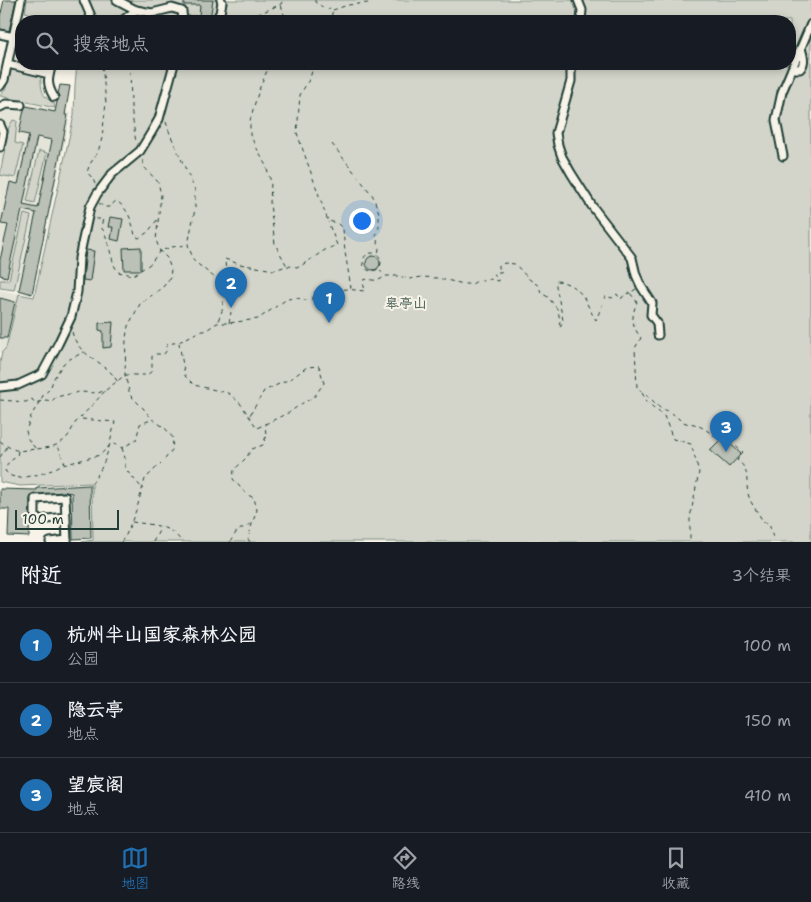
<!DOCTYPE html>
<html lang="zh">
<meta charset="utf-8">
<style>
:root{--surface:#171b24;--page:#242831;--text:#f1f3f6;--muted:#9ea1a6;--line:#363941;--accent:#1f6fb2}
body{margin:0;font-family:"Shantell Sans","LXGW WenKai TC",sans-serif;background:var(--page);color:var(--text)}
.scale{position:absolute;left:15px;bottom:12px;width:104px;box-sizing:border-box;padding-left:5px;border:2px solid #1f3d34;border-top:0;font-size:14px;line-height:18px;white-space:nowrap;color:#1f3d34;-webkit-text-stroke:4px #f7f3e8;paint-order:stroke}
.you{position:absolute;left:361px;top:220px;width:18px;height:18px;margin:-12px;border:4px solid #fff;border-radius:50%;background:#1a73e8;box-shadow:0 0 0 8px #1a73e833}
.badge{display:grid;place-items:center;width:32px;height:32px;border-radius:50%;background:var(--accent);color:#fff;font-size:16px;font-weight:700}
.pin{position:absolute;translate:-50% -41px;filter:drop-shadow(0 1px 2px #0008)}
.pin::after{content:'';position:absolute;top:26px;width:18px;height:15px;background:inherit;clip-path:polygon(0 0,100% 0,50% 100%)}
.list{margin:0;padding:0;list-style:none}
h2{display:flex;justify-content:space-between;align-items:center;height:65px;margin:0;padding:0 20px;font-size:21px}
h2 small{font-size:16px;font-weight:400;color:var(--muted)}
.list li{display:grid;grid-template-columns:32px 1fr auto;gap:15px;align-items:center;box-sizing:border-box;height:75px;padding:0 20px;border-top:1px solid var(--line)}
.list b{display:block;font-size:19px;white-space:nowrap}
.list p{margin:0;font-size:16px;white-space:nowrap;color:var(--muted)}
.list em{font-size:16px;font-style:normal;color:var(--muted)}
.icon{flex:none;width:28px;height:28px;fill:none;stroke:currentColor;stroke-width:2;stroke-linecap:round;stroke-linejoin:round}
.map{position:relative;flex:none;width:811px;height:542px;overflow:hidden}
.search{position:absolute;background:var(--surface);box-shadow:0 2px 8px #0003;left:15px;right:15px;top:15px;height:55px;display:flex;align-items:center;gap:12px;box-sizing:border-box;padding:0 18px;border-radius:20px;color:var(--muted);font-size:19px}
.sheet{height:290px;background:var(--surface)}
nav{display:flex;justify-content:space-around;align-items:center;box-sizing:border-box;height:70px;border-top:1px solid var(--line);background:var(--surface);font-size:14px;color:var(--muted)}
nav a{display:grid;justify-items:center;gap:2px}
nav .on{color:var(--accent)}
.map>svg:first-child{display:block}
.built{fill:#e5e4d9}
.green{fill:#d3d5ca;stroke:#79897f}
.building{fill:#bbc1b6;stroke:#1f3d34;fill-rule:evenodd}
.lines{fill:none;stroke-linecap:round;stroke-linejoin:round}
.minor-casing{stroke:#1f3d34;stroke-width:11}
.path{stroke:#1f3d34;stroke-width:1;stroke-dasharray:4 4;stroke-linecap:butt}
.minor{stroke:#f7f3e8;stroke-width:7}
.labels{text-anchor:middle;stroke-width:4;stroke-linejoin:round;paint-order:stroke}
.park-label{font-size:14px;fill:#435b52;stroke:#f7f3e8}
</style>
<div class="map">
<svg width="811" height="542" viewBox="0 0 811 542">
<rect width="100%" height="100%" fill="#f7f3e8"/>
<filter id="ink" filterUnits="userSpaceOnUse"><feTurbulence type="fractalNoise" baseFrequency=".02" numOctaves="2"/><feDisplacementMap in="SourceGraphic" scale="10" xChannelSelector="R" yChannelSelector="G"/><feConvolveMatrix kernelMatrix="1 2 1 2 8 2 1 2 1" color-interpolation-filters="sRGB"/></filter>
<g filter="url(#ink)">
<!-- built -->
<g class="built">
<polygon points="0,98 71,113 32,295 0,287"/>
<polygon points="0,290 19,294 6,348 0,353"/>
</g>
<!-- green -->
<g class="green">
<polygon points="27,0 811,0 811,542 81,542 93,540 92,483 20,486 0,482 0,362 2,352 6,348 19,294 34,297 74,115 75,85 77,64 790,64 790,21 61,21 25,12"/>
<path d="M11,68L41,75C41,89 41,96 54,103L55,108L0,96L6,88Z"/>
<polygon points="13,120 17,121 15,143 23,145 15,178 0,175 9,127"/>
<polygon points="39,151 47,153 35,203 27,201"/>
<polygon points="24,214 31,216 14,290 0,288 0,280 9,280"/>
</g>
<!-- building -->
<g class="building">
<polygon points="4,0 16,0 9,31 0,29 0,17"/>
<polygon points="184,0 213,0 210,19 208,21 188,21 188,16 199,16 200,5 184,5"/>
<path d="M60,85L70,86L65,115H68L32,294L19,290L36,213L22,210L7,277L0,275V260L8,225L1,224L10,182L18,184L29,135L19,133L24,110L26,106L55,112L57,102L59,98L58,94ZM37,137L52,140L38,208L23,205Z"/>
<polygon points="110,217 123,219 119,241 111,239 113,227 108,227"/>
<polygon points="141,247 141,270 124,270 123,248"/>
<polygon points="86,250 94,251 90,281 83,280"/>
<circle cx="373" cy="263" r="7"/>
<polygon points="0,298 15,302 7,338 0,338"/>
<polygon points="113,322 111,347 103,348 103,331 99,330 99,323"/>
<polygon points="723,437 741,454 729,467 710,450"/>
<polygon points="90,485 91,538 73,539 72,493 65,492 32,495 30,499 29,537 8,536 9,509 0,509 0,489 37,490 37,488"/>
</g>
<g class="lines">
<!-- minor casing -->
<g class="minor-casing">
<g id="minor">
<polyline points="84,0 93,21"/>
<polyline points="117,0 136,10 152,13 172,8 182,11 183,21"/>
<polyline points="578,0 582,10 581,21"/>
<polyline points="122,21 136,10"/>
<polyline points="215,21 220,13 222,2 221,0"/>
<polyline points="0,34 14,37"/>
<polyline points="8,64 49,74"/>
<path d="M52,64C48,78 46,84 54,97"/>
<polyline points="569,64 571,71 571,81 556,133 558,145 562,157 571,173 592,206 632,258 636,275 641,286 652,303 651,315 657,323 658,335"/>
<path d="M792,69H800C806,62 803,56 801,48"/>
<polyline points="0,86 4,80 21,0"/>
<polyline points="0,107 6,104 21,105"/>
<polyline points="0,125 3,132 0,147"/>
<polyline points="783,156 776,120 782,92 811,24"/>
<polyline points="0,387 18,385 42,374 58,344 71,317 77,292 79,258 90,207 97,194 112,174 140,151 151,133 159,119 174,64"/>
<polyline points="66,517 38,520 35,516 35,499 65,497 67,542"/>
<polyline points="50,542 67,540"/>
</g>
</g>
<!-- path -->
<g class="path">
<polyline points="315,0 315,2 324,8 333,10 330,21"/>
<polyline points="281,5 286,21"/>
<polyline points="333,10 348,5 368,3 373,0"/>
<polyline points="243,21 281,4 283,0"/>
<polyline points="130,64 131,107 136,143"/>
<polyline points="270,64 260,87 254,106 250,121 250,135 266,166 271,182 270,204 275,244 287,266"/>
<polyline points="314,64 310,78 300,95 297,133 328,221 337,223 343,229 345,252 351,288"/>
<polyline points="166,122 170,134 195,190 195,209 188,245 194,261 220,282 224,295 222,311 217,323"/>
<polyline points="332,144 373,196 379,213 379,227 376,236 379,248 378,255"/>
<polyline points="95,184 93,179 87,172 90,164 98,152 102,138 106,103 102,64"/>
<path d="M99,203L104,207H109L116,201C128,207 133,224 135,236L139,238L148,232L157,220"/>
<polyline points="96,219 103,219 101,227 105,233 114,265 118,272 133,275 150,264 160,251 172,247 186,245"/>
<circle cx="372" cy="262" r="9"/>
<polyline points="379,270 385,275"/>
<polyline points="221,281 226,275 225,259 239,264 274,270 287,266 299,267 325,250 337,245 328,222"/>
<path d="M636,289L630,293L637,302C631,317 631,325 641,338L635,348L637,388L650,398L662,410C673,409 676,420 686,423C688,424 691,423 694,424C703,427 711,433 718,439L723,434L743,453L737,460C752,471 744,482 749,497C752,506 759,513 763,522L769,523L774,542"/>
<polyline points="229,323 231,312"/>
<path d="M72,332C79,359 105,359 117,381"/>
<polyline points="179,343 185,376 194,385 228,393 240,403 257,428 290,412 301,404 314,397 324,383 319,366 307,367 292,378 264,391 250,415"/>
<polyline points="642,393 648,403 664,416 673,439 691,444 699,472 690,518 690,542"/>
<path d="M0,400L26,402L32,399L35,403L46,400L52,401L56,397L79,392L98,393L106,390L125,375H147L152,371V356L156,354H164L167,350L166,346L168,344L179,342L200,331H205L217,323H229L258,319L287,299L297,298L305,300L311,301L315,292L321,289L329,293L346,289L365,291V290L363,283L364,280L368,279C375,281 380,281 385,276H399L409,279L422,277L437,278L464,284H472L477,281L489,279L498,281V279L494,275L496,272H501L502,270L499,268V265L505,263L515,264L529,279L539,286L541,293L548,297L558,310L560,321L559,326L560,328L563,320L556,286V281C566,281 579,289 584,298C588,305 591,313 596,320L606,296L612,298L617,294L620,299L622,298L625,294L630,293"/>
<path d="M82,419L115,422C109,446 107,463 92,483"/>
<path d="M0,441C16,453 18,451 36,449C49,448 60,446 68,436C71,432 73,426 76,422C86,412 96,401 105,391"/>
<polyline points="58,446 65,464"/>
<polyline points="35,448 28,439 26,431 31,416 44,394 50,389 54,378 63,364 68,360 84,352"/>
<polyline points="122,448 125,458 125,466 127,471 142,488"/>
<polyline points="18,451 17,456 8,463 5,471 11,476 20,478 40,474 52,470 59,466 100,455 112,443 122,448 136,440 140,424 151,420"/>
<polyline points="0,457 7,447"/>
<path d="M132,522C152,525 169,524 182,542"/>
<polyline points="121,542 126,535 137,508 145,479 165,459 172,450 173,438 165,428 152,419 143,408 130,395 125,375 126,338 128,326 140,304 163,287 170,278 171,269 167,258 160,251 156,240 161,195 158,182 144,167 142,158"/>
<polyline points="153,542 161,527"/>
<polyline points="230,542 237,531 251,524"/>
<polyline points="250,542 248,539 252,524 257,510 254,498 246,494 233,479 234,470 245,459 252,449 263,445 266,436 265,423"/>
</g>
<!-- minor -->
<use href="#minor" class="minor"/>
</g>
</g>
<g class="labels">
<!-- park labels -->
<g class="park-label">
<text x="406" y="308">皋亭山</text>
</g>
</g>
</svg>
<div class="scale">100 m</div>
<div class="you"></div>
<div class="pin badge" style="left:329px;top:323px">1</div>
<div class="pin badge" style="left:231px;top:308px">2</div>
<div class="pin badge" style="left:726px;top:452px">3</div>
<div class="search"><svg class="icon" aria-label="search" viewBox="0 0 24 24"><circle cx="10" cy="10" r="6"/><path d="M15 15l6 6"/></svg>搜索地点</div>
</div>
<section class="sheet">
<h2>附近<small>3个结果</small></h2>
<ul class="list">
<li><span class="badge">1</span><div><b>杭州半山国家森林公园</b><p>公园</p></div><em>100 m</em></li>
<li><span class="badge">2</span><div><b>隐云亭</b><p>地点</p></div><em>150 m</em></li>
<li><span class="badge">3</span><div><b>望宸阁</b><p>地点</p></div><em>410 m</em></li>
</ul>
</section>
<nav>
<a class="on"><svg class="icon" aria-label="map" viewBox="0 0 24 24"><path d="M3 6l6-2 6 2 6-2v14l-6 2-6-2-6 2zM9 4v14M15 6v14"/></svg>地图</a>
<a><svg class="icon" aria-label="directions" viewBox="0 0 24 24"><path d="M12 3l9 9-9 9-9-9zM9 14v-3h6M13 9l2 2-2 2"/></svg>路线</a>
<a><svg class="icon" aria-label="saved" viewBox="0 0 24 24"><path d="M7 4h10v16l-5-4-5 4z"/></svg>收藏</a>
</nav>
